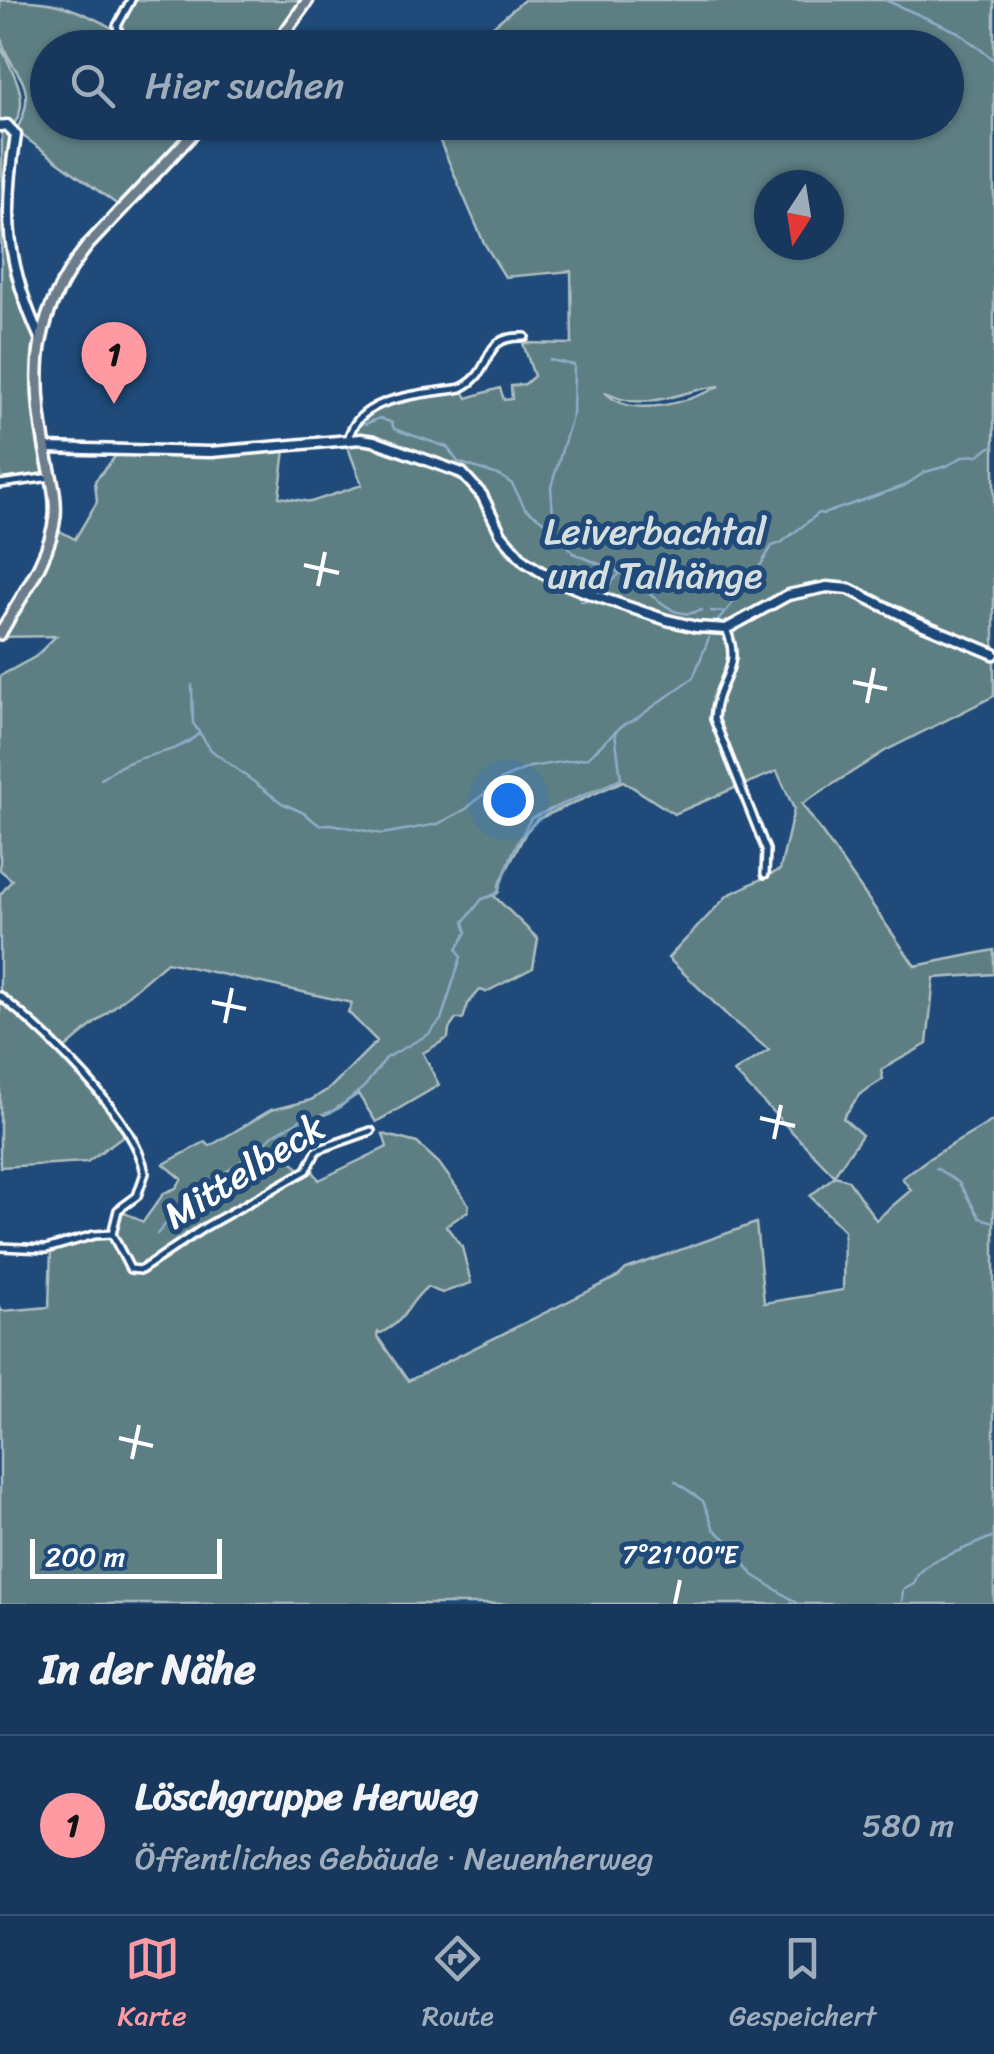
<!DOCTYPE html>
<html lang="de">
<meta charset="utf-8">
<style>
:root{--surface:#17385c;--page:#244365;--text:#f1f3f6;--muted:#9eacbb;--line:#365272;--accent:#ff9aa2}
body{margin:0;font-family:Sriracha,sans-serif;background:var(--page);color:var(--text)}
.compass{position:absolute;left:754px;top:170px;width:90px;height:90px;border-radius:50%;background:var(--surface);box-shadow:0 2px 8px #0004;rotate:192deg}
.scale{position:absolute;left:30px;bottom:25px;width:192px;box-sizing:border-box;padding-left:10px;border:5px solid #fff;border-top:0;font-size:28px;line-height:35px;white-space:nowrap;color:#fff;-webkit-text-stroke:8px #1f4a7a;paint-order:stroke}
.you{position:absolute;left:508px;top:800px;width:35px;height:35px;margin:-25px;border:8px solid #fff;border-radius:50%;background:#1a73e8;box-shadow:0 0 0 15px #1a73e833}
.badge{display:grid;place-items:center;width:65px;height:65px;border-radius:50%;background:var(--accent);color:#111;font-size:32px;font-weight:700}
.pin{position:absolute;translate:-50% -82px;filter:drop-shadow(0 2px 5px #0008)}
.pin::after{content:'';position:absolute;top:52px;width:35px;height:30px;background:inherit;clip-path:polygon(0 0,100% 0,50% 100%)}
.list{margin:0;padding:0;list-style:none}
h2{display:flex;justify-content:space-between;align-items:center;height:130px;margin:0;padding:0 40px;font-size:42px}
h2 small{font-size:32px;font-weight:400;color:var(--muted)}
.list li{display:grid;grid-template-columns:65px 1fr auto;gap:30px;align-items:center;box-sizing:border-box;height:180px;padding:0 40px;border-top:2px solid var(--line)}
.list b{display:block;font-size:38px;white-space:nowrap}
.list p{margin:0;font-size:32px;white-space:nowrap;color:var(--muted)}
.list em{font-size:32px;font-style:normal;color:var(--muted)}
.icon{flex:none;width:55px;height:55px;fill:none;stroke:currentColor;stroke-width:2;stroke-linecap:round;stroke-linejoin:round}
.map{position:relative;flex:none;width:994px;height:1604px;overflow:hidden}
.search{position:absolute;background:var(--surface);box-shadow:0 2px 8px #0004;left:30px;right:30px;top:30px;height:110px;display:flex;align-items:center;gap:25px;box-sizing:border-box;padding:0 35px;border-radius:55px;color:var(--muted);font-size:38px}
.sheet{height:310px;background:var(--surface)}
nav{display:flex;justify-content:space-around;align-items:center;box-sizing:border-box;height:140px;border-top:2px solid var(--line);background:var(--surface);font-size:28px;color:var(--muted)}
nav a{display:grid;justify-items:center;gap:5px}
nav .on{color:var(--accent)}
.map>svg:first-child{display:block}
.green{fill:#5d7e83;stroke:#aebec1;stroke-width:2.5;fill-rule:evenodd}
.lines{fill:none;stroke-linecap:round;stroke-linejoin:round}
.stream{stroke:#8fadc7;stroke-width:2.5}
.minor-casing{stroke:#fff;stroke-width:12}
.tertiary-casing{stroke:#fff;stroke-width:15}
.primary-casing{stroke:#fff;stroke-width:16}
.minor{stroke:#1f4a7a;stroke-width:5}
.tertiary{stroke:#1f4a7a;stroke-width:8}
.primary{stroke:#6c7d8b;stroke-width:9}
.ticks{fill:none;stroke:#fff;stroke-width:4}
.labels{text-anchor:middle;stroke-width:10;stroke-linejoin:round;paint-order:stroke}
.park-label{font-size:38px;fill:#d6dfe0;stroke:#1f4a7a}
.street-label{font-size:38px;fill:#fff;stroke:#1f4a7a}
.ticks-label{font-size:25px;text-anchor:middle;fill:#fff;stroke:#1f4a7a;stroke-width:10;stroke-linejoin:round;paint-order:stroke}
</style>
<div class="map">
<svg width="994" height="1604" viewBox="0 0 994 1604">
<rect width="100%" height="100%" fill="#1f4a7a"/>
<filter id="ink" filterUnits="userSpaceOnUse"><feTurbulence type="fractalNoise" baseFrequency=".01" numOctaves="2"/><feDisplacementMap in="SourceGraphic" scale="20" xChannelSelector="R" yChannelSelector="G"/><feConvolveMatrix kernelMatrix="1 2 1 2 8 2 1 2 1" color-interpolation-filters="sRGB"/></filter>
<g filter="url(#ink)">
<!-- green -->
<g class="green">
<path d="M0,0C49,0 69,4 112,28L132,0H307L273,47L48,48V122L203,123L122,208L16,131C44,80 7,75 0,33C0,22 0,10 0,0Z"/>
<path d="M524,0H994V650L900,612L850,586L788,593L742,619L721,627L733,658C704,719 710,726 737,787L674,814L623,781L538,819L526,832L499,885V892L493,895L538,939L533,968L486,992L480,990L468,1004L463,1019H456L449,1029L448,1038L423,1053L439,1085L376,1122L358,1094L331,1112L308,1119L318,1137L288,1155L301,1172L188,1233L165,1252L133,1270L135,1272L311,1168L319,1180L387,1147L383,1134L417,1143L439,1163L469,1205L468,1211L446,1226L462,1247L471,1283L442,1293L427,1287C406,1304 409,1319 381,1333L378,1332L377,1336L408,1381L619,1276L626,1269L756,1223L764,1303L843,1290L844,1230L810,1196L835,1176L848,1180L876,1220L911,1190L902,1178L928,1159L994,1120V1604H0V1308L3,1311L49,1307L51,1250L113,1232L121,1211L143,1222L164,1193L176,1188L182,1179L164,1164L205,1142L210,1146L271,1110L311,1100L330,1088L377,1041L348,1012L352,1003L167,962L63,1050L0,995V895L12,880L0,870V676L35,657L56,636L0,637L54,528L75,539L97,502L95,481L119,452L213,456L285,450L279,497L311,502L362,485L347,445C381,442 452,466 473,494C504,537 488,551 546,579L508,540L484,494L464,470L401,447L352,434C371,394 422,396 462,389L467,398L500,388L504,400L512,399L511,386L525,384L534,376L523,343L572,344L571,271L505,277L484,243L432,123L946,122V48L468,47ZM769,185H829V245H769ZM720,386C691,401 631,421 605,392C643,415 680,390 720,386Z"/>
<path d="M0,45C11,69 32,99 14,124L0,122Z"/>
<polygon points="2,126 13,132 10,252 38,340 36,362 50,476 0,483"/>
<polygon points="836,589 994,661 994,696 885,751 802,804 915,966 994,950 994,974 934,978 927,1044 881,1070 883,1079 859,1095 843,1118 862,1135 834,1175 734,1072 769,1050 732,1020 668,958 728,895 780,870 794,809 777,771 743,785 715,719 719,697 737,658 731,632 781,601 806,593"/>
<polygon points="0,997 43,1032 127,1133 87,1162 0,1167"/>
</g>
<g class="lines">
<!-- stream -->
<g class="stream">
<polyline points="885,0 958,32 994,60"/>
<polyline points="550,360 574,365 573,413 551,487 553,517 551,525"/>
<polyline points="365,424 380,418 392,423 394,429 447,447 458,462 501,476 512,484 525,508 558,531 573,553 635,579 653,597 674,611 688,614 702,610"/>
<polyline points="602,592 622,571"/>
<polyline points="581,601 590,601"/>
<polyline points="711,611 724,612"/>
<polyline points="717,622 751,581 772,546 781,543 819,513 823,514 904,486 925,472 947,466 964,456 978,455 994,445"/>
<polyline points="192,685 193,723 211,750 282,803 304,813 319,825 331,824 382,834 438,824 466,809 502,779 530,767 587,758 623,725 636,719 693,678 709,638"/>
<path d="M101,779C110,773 120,765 130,762C152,753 180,752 198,734"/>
<polyline points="936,1168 959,1183 980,1218 994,1222"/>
<polyline points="157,1234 187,1199 257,1150 273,1135 304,1118 322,1116 339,1108 365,1086 386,1058 429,1034 441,1020 461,957 457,949 467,932 464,922 482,899 497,894 513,852 531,818 621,779 615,732"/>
<polyline points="675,1481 703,1501 714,1529 731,1544 753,1575 799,1604"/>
<polyline points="902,1601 903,1590 914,1584 918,1574 932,1562 994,1536"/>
</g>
<!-- minor casing -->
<g class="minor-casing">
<g id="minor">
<polyline points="124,48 117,26 131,0"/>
<polyline points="176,122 193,134"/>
<path d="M348,440C358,394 424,395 461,388C498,370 477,335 525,337"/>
<polyline points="0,484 51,477"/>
<path d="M726,629C744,670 716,679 714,719L766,850L765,874"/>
<path d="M0,996C43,1030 136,1118 145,1173L137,1196L118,1210L112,1234L94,1235L46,1249L0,1247"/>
<polyline points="112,1234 130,1269 141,1270 205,1227 307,1170 317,1150 371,1131"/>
</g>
</g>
<!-- tertiary casing -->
<g class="tertiary-casing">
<g id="tertiary">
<path d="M0,126L7,125L16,135C3,215 6,263 40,338"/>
<polyline points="45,448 211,452 361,439 374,441 462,473 482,495 501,534 524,561 549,577 593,595 667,620 696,627 726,629 788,595 827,587 849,589 914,621 994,654"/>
</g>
</g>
<!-- primary casing -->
<g class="primary-casing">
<g id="primary">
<polyline points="274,48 308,0"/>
<path d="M0,634C20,598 51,557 55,516C57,493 49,470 45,447C30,366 35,312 88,245L204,122"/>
</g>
</g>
<!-- minor -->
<use href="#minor" class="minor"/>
<!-- tertiary -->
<use href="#tertiary" class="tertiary"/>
<!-- primary -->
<use href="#primary" class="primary"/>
</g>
</g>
<!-- ticks -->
<path class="ticks" d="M304,565L339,573M318,586L325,552M853,682L887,689M867,703L874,668M212,1002L246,1009M225,1023L232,988M760,1118L795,1126M774,1139L781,1105M119,1438L153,1446M132,1459L139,1425M675,1604L680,1580"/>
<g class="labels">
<!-- park labels -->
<g class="park-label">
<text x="655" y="544">Leiverbachtal<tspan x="655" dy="44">und Talhänge</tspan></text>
</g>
<!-- street labels -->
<g class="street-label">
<text transform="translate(244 1171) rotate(-32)" y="13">Mittelbeck</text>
</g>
</g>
<g class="ticks-label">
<text x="680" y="1563">7°21'00"E</text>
</g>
</svg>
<svg class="compass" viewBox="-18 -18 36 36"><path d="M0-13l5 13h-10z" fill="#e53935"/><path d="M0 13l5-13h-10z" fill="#9eacbb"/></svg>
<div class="scale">200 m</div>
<div class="you"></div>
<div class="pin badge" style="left:114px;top:404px">1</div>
<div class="search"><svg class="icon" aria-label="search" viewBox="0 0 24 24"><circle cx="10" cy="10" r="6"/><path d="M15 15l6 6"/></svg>Hier suchen</div>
</div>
<section class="sheet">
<h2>In der Nähe<small></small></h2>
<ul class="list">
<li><span class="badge">1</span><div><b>Löschgruppe Herweg</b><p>Öffentliches Gebäude · Neuenherweg</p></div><em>580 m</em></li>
</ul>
</section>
<nav>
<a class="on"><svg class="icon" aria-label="map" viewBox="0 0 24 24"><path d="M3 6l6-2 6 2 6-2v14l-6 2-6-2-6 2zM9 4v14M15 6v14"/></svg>Karte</a>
<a><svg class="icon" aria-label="directions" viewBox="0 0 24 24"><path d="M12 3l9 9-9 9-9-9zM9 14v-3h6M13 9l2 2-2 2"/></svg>Route</a>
<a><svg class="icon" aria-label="saved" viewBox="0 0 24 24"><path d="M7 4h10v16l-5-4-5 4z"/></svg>Gespeichert</a>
</nav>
